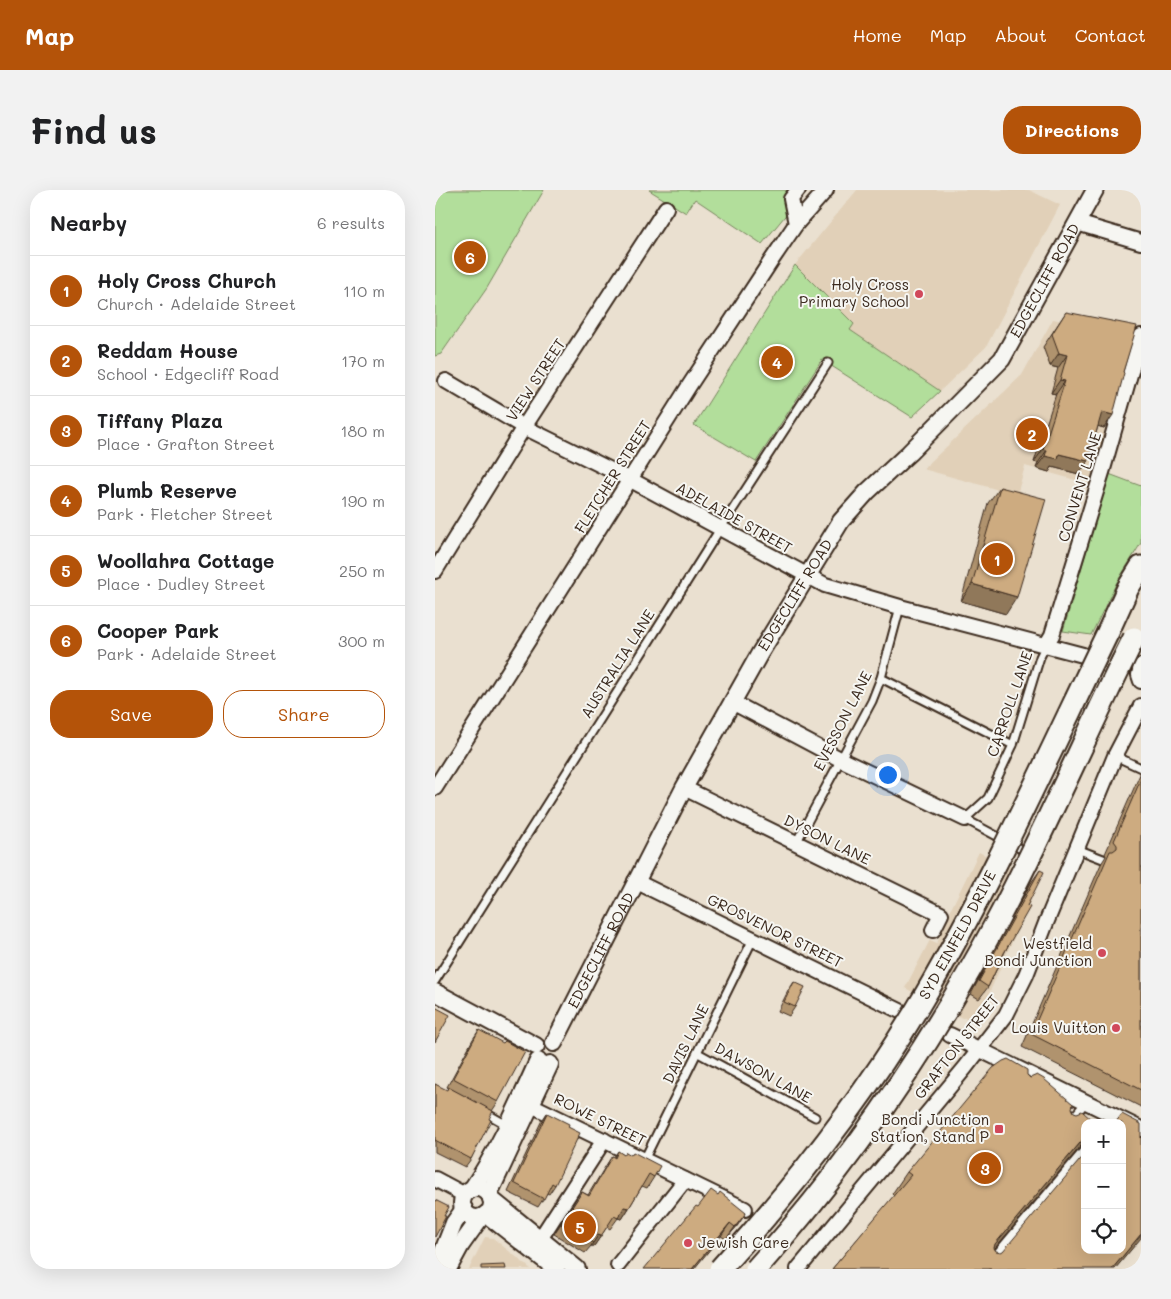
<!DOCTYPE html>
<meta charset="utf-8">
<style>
:root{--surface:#fff;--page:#f2f2f2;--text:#202124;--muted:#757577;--line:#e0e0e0;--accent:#b45309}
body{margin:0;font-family:Mali,sans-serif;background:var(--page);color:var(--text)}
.controls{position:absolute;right:15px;bottom:15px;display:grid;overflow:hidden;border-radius:10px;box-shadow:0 5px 20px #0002}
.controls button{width:45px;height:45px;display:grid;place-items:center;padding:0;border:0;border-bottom:1px solid var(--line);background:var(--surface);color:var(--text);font:25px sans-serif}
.you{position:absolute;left:452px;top:584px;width:18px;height:18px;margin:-12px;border:4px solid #fff;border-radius:50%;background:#1a73e8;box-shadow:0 0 0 8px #1a73e833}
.badge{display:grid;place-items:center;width:32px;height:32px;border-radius:50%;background:var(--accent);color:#fff;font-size:16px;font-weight:700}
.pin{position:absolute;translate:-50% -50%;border:2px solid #fff;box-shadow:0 1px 5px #0006}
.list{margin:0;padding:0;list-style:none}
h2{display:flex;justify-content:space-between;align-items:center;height:65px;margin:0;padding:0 20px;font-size:21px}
h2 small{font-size:16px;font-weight:400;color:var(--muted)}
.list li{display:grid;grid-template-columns:32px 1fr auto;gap:15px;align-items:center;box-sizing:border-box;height:70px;padding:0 20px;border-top:1px solid var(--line)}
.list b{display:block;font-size:19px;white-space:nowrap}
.list p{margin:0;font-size:16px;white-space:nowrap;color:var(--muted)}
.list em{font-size:16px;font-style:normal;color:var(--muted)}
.actions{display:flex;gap:10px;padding:15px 20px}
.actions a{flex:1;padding:11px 0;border:1px solid var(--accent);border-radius:20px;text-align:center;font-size:18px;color:var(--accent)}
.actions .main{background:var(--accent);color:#fff}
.icon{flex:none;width:28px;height:28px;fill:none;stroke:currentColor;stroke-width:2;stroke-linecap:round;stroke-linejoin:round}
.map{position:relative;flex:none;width:706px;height:1079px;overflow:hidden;border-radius:20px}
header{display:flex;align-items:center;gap:30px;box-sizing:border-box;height:70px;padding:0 25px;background:var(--accent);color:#fff}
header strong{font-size:24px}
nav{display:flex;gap:28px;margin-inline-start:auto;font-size:18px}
.intro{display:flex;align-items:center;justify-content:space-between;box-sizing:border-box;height:120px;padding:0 30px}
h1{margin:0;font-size:35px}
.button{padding:12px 22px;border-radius:20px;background:var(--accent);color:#fff;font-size:18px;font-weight:700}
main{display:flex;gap:30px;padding:0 30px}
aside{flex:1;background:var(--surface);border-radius:20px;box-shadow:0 5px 20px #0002}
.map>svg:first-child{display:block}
.built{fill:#e1d0b8}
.green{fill:#b2de9b;stroke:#76845c}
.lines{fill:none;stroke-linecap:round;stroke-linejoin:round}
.minor-tunnel{stroke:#c7bcac;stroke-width:14;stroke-dasharray:14 7;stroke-linecap:butt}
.service-casing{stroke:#3b2a1e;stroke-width:11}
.minor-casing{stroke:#3b2a1e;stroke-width:18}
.tertiary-casing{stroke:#3b2a1e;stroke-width:20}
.primary-casing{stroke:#3b2a1e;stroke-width:25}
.service{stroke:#f6f6f2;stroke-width:7}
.minor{stroke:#f6f6f2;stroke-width:14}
.tertiary{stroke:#f6f6f2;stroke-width:16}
.primary{stroke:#f6f6f2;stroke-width:21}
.primary-bridge-casing{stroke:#3b2a1e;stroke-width:25;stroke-linecap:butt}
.primary-bridge{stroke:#f6f6f2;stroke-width:21}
.wall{fill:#b0936e;stroke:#3b2a1e}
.shaded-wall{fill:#90785a;stroke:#3b2a1e}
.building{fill:#cdab80;stroke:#3b2a1e}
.poi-dot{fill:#d1495b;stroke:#f6f6f2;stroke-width:2}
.labels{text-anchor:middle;stroke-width:4;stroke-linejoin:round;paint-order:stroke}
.street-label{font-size:15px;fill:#3b2a1e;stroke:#f6f6f2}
.poi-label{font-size:15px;fill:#3b2a1e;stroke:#f6f6f2;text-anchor:end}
</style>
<header>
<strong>Map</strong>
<nav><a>Home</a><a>Map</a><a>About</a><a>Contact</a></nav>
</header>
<div class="intro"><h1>Find us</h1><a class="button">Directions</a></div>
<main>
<aside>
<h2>Nearby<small>6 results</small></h2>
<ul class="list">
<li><span class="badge">1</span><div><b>Holy Cross Church</b><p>Church · Adelaide Street</p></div><em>110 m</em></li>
<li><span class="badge">2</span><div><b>Reddam House</b><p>School · Edgecliff Road</p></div><em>170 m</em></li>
<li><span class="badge">3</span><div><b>Tiffany Plaza</b><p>Place · Grafton Street</p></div><em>180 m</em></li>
<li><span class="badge">4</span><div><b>Plumb Reserve</b><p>Park · Fletcher Street</p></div><em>190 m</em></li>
<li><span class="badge">5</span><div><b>Woollahra Cottage</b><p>Place · Dudley Street</p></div><em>250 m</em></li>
<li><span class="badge">6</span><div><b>Cooper Park</b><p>Park · Adelaide Street</p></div><em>300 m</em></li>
</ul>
<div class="actions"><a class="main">Save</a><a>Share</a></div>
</aside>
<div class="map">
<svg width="706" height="1079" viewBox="0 0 706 1079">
<rect width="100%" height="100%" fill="#eae0d0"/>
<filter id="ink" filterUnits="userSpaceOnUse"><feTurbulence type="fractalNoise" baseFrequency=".02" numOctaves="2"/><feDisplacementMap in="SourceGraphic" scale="10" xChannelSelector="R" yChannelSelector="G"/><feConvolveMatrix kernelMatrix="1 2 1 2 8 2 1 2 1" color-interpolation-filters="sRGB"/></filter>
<g filter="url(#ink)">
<!-- built -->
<g class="built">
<polygon points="422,0 594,0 625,15 551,157 505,201 414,140 419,134 360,75"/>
<polygon points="618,129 700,146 655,294 590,276 582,305 488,279 587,185"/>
<polygon points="544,662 604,692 551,810 538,827 527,828 470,798 495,750 502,753 516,722 515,721"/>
<polygon points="50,1047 58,1048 96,1079 34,1079"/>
</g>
<!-- green -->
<g class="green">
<polygon points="0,0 109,0 52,98 6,164 0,166"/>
<polygon points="214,0 356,0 354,21 327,54 260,9 251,23"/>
<polygon points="360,75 419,134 415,140 505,201 477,227 387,170 321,272 259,235"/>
<polygon points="674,284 706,296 706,353 682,392 656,445 628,441"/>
</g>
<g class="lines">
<!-- minor-tunnel -->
<polyline class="minor-tunnel" points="653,466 705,479"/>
<!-- service casing -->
<g class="service-casing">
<g id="service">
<polyline points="446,488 578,555"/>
<polyline points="680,566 706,578"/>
<polyline points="361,653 437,511 446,488 465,417"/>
<polyline points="584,658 530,629 553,608 578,555 605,467 611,455"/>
<polyline points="642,659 668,669"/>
<polyline points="0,791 285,339 393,173"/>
<polyline points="263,863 380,927"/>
<polyline points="49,922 72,935"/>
<polyline points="636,930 651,912"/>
<polyline points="209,970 318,749"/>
<polyline points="549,1079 650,959"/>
</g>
</g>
<!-- minor casing -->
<g class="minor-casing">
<g id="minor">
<polyline points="642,33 706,52"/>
<polyline points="361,34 356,9 363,0"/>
<polyline points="11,191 89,237 196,290 390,395 465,417 648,465"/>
<polyline points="0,381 89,237 231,18"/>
<polyline points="611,455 617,445 668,279 706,146"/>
<polyline points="706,476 704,485 706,491"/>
<polyline points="297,512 405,569 530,629"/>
<polyline points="0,598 254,196 336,71 361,34 391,0"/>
<polyline points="249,598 506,724 498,740"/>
<polyline points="200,691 465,821"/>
<polyline points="515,845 706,939"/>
<polyline points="86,910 310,1019"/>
<polyline points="0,989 30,1005"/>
<polyline points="105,1049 169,950"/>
<polyline points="183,1075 250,990"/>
<polyline points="363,1079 530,878 571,825 591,785 611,733 680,566 706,516"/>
</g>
</g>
<!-- tertiary casing -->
<g class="tertiary-casing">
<g id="tertiary">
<polyline points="0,802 101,856"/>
<path id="s1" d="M119,853L249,598L325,463L406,331L432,302L474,263L567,169L660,0"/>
<circle cx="42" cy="1013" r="15"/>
<path d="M37,999C64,959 83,915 103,871"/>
<polyline points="54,1004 115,874"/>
<polyline points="56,1009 142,1079"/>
<polyline points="51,1024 121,1079"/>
<polyline points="1,1079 19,1033 29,1019"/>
<polyline points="13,1079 26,1055 46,1027"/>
</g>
</g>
<!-- primary casing -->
<g class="primary-casing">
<polyline id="primary" points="673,442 693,398 706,377"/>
</g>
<!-- service -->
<use href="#service" class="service"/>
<!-- minor -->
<use href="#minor" class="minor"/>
<!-- tertiary -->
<use href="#tertiary" class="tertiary"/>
<!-- primary -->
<use href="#primary" class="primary"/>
<!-- primary-bridge casing -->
<g class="primary-bridge-casing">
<g id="primary-bridge">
<path id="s2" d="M285,1079C361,995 432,904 489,807C558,689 614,564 673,442"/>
<path d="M321,1079C415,974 496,855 562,731C611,639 652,542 699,448"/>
</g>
</g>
<!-- primary-bridge -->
<use href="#primary-bridge" class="primary-bridge"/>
</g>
<!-- wall -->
<g class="wall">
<polygon points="631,122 669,238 663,236 653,271 644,284 617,277 614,282 601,278 603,273 599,272 621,204 616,203 623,178 615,176 608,157"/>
<polygon points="565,297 571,424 526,411 553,313"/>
<polygon points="706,582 706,917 587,857 666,674 671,666 670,664"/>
<polygon points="605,680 592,716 553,797 544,809 536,804 596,693"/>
<polygon points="359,792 360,817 354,826 343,821 353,801"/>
<polygon points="44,840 63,912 57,921 12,897 38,849"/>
<polygon points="592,885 637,918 646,956 559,1059 561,1061 397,1079 459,1006 457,1004 472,982"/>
<polygon points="0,894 54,929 36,969 30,977 0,962"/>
<polygon points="112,923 120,995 114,1004 112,1003 103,1017 73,1002 106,932"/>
<polygon points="183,961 219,987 212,998 207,996 194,1018 187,1029 183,1028 175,1039 172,1037 159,1056 156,1056 150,1063 119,1044 147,1002 153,1005 170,977 177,966 179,967"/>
<polygon points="263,1017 303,1035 291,1049 286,1046"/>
</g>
<!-- shaded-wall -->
<g class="shaded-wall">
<polygon points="624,163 632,165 623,178 615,176"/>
<polygon points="625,190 630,191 621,204 616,203"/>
<polygon points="667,222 678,225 669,238 658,235"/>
<polygon points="608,259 612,260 603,273 599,272"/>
<polygon points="624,264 653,271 644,284 617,277 614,282 601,278 610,266"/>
<polygon points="537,394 582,407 571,424 526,411"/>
<polygon points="650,947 650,950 646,956 545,1076 560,1054"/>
<polygon points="189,1017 194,1018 187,1029 182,1028"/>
<polygon points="311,1023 303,1035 291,1049 300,1037"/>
<polygon points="295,1033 286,1046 259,1079 257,1079"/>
<polygon points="706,1044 706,1048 680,1079 677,1079"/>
<polygon points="163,1045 166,1046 159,1056 156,1056"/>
</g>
<!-- building -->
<g class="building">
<polygon points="631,122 702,136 688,182 689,183 678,225 667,222 653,271 624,264 623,269 610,266 612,260 608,259 630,191 625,190 632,165 624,163 617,144"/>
<polygon points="565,297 611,309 582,407 537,394"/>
<polygon points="706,589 706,900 596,844 675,661 678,661 682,658 682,655 679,651"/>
<polygon points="605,680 609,682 592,716 595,717 569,763 553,797 544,791"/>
<polygon points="359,792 370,797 360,817 349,812"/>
<polygon points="0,817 15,825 0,852"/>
<polygon points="44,840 68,853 70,851 90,862 63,912 18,888"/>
<polygon points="573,869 592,880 592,885 595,888 602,885 609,889 638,914 637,918 639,922 642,923 647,921 660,933 650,933 650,947 560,1054 559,1058 561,1061 566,1062 568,1061 650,964 650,1060 687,1060 687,933 680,933 687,924 706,934 706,1044 677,1079 397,1079 476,985 472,982 558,878 568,871"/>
<polygon points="0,894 12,900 13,897 58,921 54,929 56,930 36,969 0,950"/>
<polygon points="112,923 134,934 133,937 145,943 120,995 117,993 109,1009 79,993"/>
<polygon points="183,961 189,965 191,962 196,965 198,962 225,976 219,987 214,984 194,1018 189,1017 183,1028 179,1026 166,1046 163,1045 158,1053 126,1034 147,1002 154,1006 177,966 180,968"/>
<polygon points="276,1000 283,1005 285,1002 311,1023 300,1037 295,1033 257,1079 209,1079 261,1016 263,1017"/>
<polygon points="0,1010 14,1017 9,1026 11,1026 0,1047"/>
<polygon points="70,1075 71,1079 46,1079 46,1076"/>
</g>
</g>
<!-- markers -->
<g class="poi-dot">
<circle cx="484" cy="104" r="5"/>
<circle cx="667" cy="763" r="5"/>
<circle cx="681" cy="838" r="5"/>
<rect x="559" y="934" width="10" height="10" rx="2.5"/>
<circle cx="253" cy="1053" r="5"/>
</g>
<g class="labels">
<!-- street labels -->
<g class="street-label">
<text dy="5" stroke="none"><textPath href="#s1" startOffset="914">EDGECLIFF ROAD</textPath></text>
<text transform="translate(101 190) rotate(-57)" y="5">VIEW STREET</text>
<text transform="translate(178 287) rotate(-58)" y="5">FLETCHER STREET</text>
<text transform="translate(645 297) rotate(-73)" y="5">CONVENT LANE</text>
<text transform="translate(299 328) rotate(29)" y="5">ADELAIDE STREET</text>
<text dy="5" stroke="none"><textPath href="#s1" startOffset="509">EDGECLIFF ROAD</textPath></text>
<text transform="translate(183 474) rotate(-58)" y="5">AUSTRALIA LANE</text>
<text transform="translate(575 514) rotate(-71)" y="5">CARROLL LANE</text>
<text transform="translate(408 531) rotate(-63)" y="5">EVESSON LANE</text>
<text transform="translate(392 650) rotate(26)" y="5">DYSON LANE</text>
<text transform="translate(340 741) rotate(26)" y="5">GROSVENOR STREET</text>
<text dy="5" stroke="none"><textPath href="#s2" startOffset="411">SYD EINFELD DRIVE</textPath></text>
<text dy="5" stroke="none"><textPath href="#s1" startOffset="104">EDGECLIFF ROAD</textPath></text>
<text transform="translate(251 854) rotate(-64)" y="5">DAVIS LANE</text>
<text transform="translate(522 857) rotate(-52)" y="5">GRAFTON STREET</text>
<text transform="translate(328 883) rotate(29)" y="5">DAWSON LANE</text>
<text transform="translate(165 930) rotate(26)" y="5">ROWE STREET</text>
</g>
<!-- poi labels -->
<g class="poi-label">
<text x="474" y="100">Holy Cross<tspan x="474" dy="17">Primary School</tspan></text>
<text x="657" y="759">Westfield<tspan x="657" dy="17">Bondi Junction</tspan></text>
<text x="671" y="843">Louis Vuitton</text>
<text x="554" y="935">Bondi Junction<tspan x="554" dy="17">Station, Stand P</tspan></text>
<text x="263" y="1058" text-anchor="start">Jewish Care</text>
</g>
</g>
</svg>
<div class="controls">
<button>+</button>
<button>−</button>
<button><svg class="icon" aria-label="locate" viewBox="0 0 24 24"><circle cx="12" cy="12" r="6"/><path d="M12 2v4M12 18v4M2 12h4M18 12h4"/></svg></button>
</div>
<div class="you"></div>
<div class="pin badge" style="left:562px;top:369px">1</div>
<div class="pin badge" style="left:597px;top:244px">2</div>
<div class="pin badge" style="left:550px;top:978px">3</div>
<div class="pin badge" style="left:342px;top:172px">4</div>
<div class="pin badge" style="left:145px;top:1037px">5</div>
<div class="pin badge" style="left:35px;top:67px">6</div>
</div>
</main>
